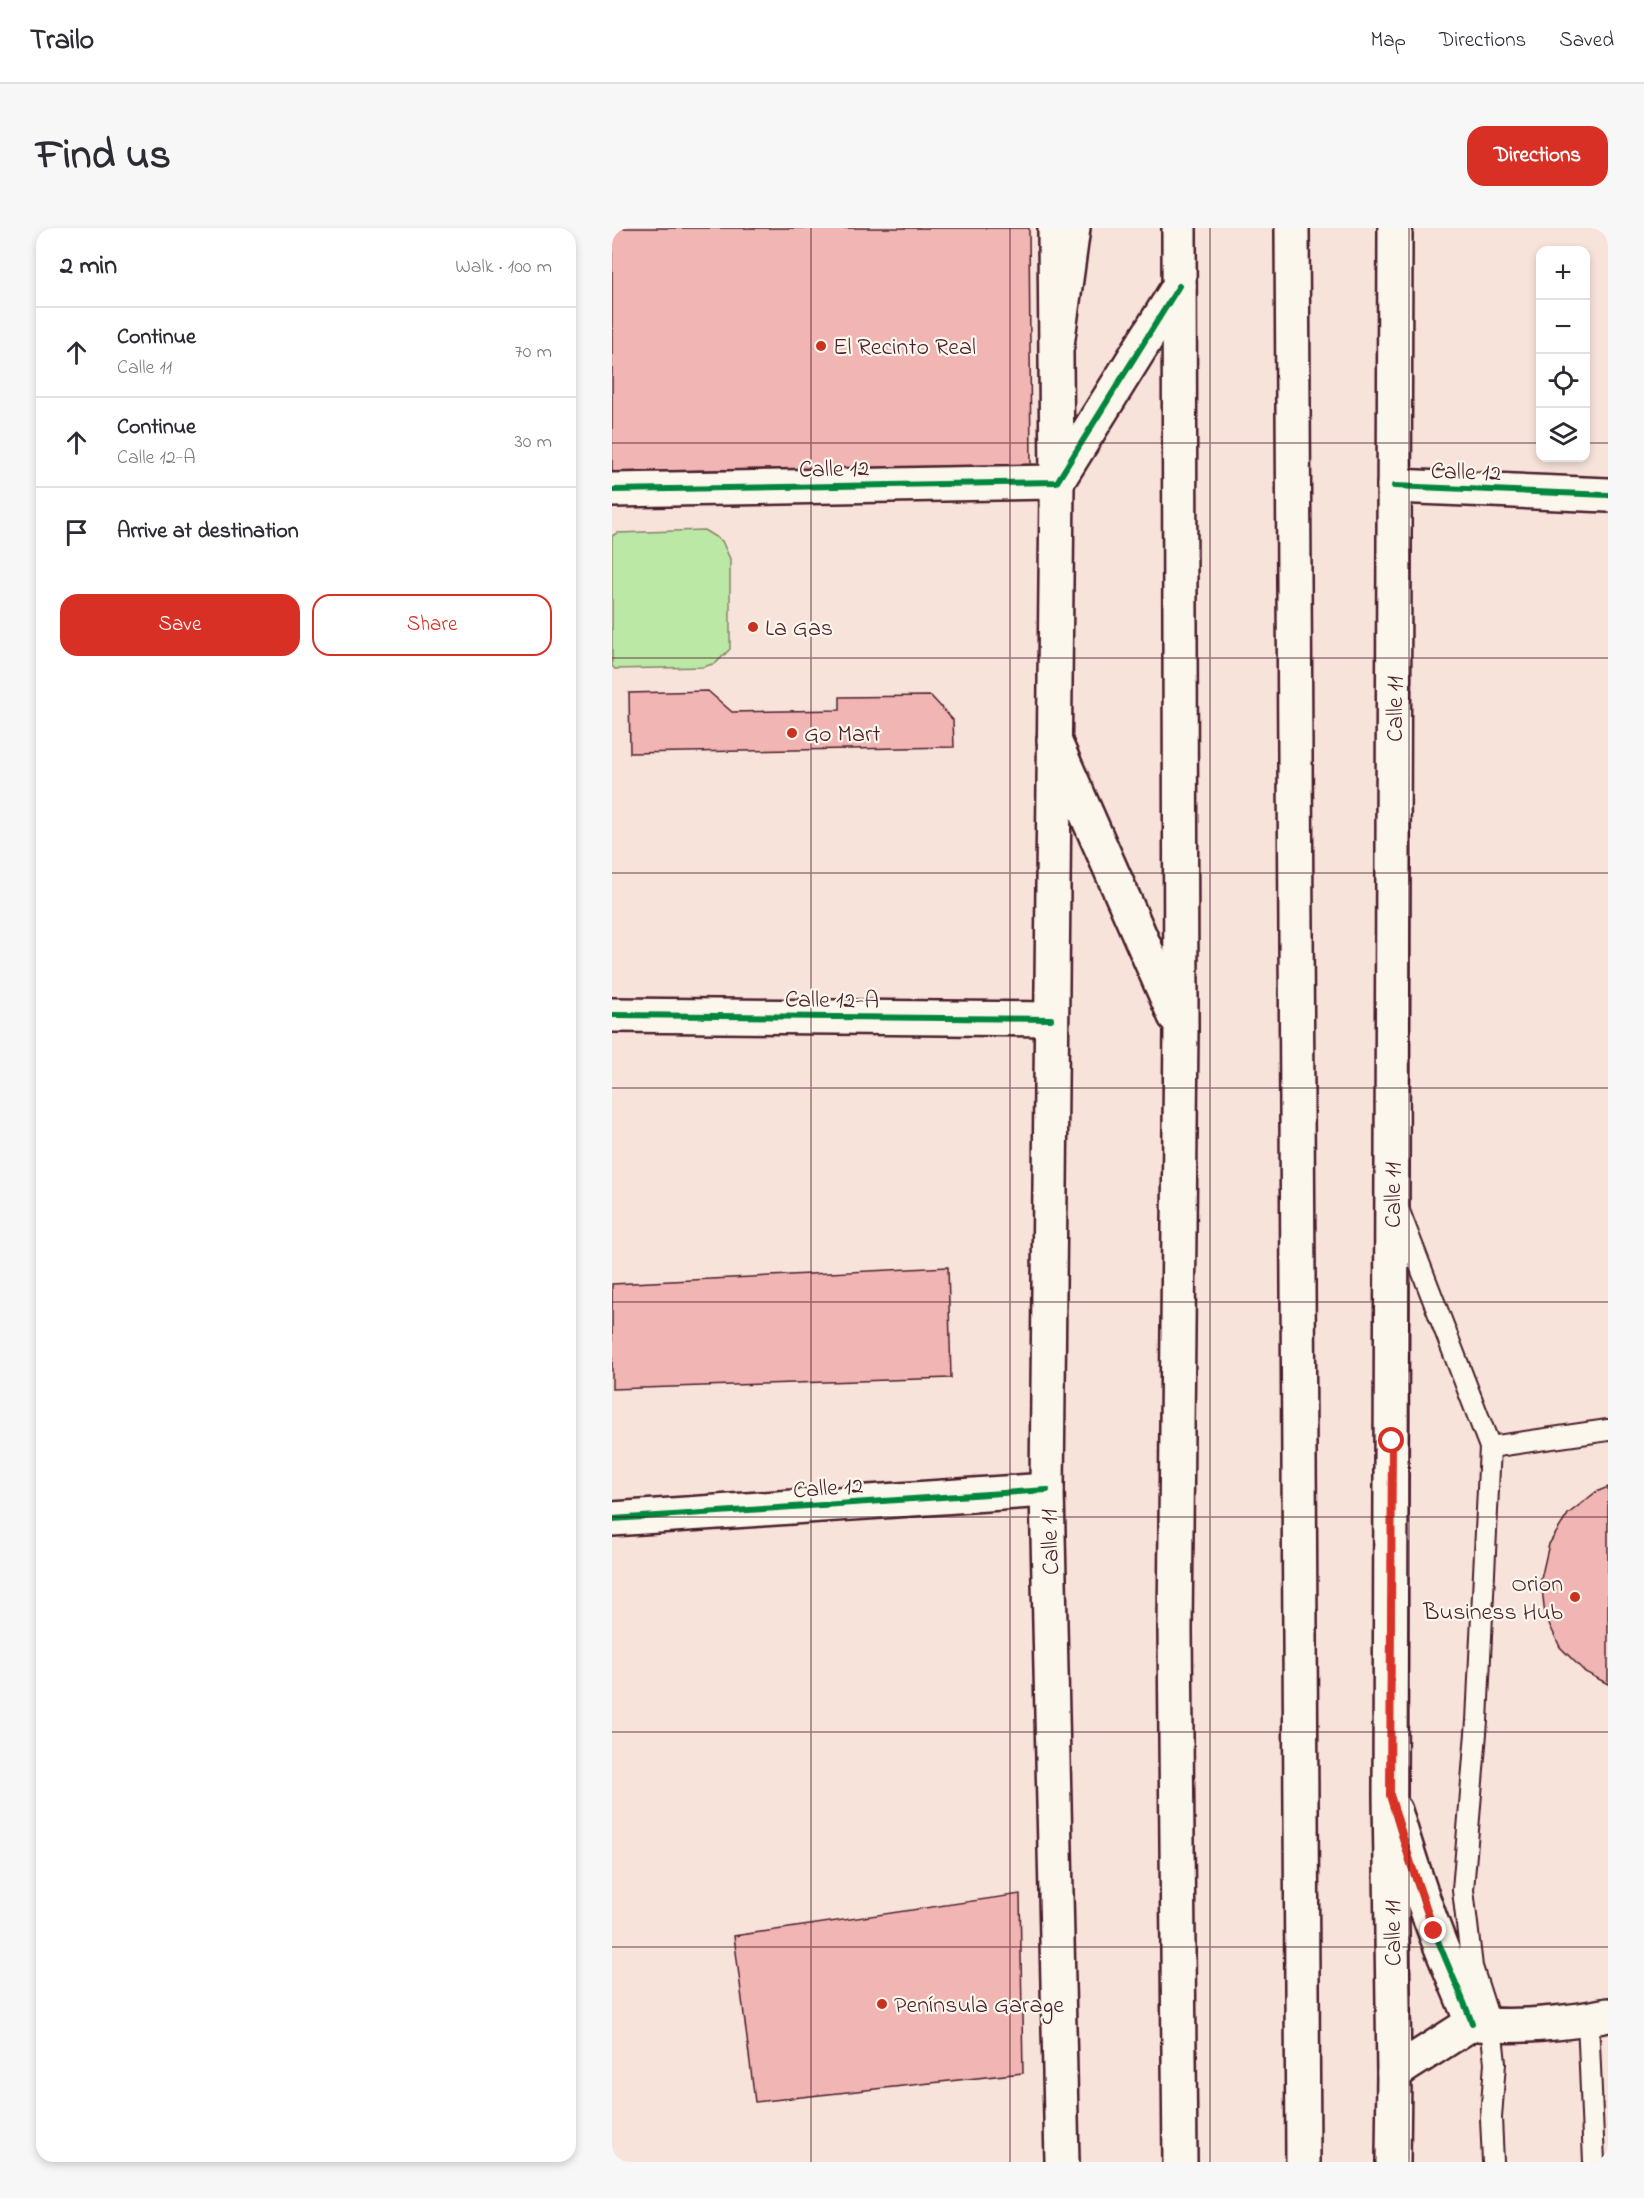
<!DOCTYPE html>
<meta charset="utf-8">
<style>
:root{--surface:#fff;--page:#f7f7f7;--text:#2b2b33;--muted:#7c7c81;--line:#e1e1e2;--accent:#d93025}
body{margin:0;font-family:"Indie Flower",sans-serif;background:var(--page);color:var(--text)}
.controls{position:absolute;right:18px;top:18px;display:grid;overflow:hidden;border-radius:12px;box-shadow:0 3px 9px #0003}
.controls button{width:54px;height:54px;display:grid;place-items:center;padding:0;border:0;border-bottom:2px solid var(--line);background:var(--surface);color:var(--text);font:30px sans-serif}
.stop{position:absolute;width:18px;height:18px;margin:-14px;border:4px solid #d93025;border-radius:50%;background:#fff}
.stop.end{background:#d93025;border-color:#fff;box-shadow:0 2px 6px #0008}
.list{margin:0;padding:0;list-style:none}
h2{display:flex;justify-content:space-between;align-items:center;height:78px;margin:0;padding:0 24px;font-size:26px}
h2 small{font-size:20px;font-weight:400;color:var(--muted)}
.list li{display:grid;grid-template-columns:39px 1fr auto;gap:18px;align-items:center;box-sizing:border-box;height:90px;padding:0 24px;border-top:2px solid var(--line)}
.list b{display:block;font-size:22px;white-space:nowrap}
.list p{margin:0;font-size:20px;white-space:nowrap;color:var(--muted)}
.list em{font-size:20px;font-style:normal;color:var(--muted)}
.actions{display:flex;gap:12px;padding:18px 24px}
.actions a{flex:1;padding:14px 0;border:2px solid var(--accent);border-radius:18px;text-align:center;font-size:21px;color:var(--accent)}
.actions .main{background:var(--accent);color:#fff}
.icon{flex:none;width:33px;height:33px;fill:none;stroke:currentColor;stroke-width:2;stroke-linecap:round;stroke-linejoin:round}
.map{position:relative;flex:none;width:996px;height:1934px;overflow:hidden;border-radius:18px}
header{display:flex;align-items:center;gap:36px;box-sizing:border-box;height:84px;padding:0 30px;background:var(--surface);border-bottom:2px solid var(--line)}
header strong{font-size:28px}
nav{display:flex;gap:33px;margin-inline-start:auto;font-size:21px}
.intro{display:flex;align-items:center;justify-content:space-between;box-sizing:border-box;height:144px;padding:0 36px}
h1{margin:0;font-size:42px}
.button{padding:15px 27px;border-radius:18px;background:var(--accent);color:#fff;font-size:21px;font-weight:700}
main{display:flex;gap:36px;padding:0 36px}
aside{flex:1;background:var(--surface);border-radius:18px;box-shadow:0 3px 9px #0003}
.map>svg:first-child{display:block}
.green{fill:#bce8a6;stroke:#838468;stroke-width:1.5}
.building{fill:#f1b5b3;stroke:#4a1f2b;stroke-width:1.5}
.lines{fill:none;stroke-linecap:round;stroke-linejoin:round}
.lane-casing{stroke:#4a1f2b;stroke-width:24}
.street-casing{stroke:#4a1f2b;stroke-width:38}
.secondary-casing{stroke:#4a1f2b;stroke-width:38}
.highway-casing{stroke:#4a1f2b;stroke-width:38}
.lane{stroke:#fbf7ec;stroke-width:20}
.street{stroke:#fbf7ec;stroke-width:33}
.secondary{stroke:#fbf7ec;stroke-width:33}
.highway{stroke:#fbf7ec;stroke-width:33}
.cycleway-casing{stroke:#fbf7ec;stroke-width:10}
.cycleway{stroke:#00873e;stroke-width:6}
.route{stroke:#d93025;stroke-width:8}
.grid{fill:none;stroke:#4a1f2b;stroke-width:1.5;stroke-opacity:0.55}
.poi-dot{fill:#c8321e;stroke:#fbf7ec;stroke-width:2}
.labels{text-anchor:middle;stroke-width:4.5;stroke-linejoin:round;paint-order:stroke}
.poi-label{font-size:24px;fill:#4a1f2b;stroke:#fbf7ec;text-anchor:start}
.street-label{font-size:24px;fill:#4a1f2b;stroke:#fbf7ec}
</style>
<header>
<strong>Trailo</strong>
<nav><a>Map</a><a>Directions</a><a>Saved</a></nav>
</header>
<div class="intro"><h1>Find us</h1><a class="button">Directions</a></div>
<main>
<aside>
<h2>2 min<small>Walk · 100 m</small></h2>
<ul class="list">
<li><svg class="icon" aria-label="ahead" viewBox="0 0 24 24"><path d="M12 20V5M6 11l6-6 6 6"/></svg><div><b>Continue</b><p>Calle 11</p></div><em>70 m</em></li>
<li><svg class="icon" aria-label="ahead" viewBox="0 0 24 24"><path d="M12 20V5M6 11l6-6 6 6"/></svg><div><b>Continue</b><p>Calle 12-A</p></div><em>30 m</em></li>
<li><svg class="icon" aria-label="arrive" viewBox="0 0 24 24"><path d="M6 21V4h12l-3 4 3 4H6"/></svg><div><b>Arrive at destination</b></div></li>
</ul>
<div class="actions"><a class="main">Save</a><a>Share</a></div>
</aside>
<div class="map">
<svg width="996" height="1934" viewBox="0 0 996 1934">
<rect width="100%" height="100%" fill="#f8e3db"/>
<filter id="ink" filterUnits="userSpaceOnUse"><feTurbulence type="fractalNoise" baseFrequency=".0167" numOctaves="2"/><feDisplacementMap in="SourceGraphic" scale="12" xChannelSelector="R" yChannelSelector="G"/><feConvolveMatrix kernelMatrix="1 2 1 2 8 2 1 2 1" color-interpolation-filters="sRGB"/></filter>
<g filter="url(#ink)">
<!-- green -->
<polygon class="green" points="92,302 110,313 118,331 118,421 104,435 91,439 3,441 0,438 0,308 5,305"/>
<!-- building -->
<g class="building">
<polygon points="0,0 417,0 419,237 0,244"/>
<polygon points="96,463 120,484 228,482 228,469 319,468 341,492 342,519 18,525 17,465"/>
<polygon points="336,1039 339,1150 0,1161 0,1056"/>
<polygon points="996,1259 996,1456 973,1444 948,1419 933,1387 929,1351 937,1316 956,1286 984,1264"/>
<polygon points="408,1666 411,1845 143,1874 122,1708"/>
</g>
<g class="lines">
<!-- lane casing -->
<g class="lane-casing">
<g id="lane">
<polyline points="787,983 878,1219 865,1493 851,1662 860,1739 879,1798 883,1835 879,1890 881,1934"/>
<polyline points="878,1219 996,1202"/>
<polyline points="976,1791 982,1934"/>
</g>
</g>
<!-- street casing -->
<g class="street-casing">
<g id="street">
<polyline points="782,258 996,267"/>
<polyline points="0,262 445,254 567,58"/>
<polyline points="0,787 439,791"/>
<polyline points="0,1291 435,1262"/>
<path d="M783,1583C795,1623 807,1662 822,1701C834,1733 848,1763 860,1795"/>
<path d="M782,1845L860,1795C897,1801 959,1795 996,1787"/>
</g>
</g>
<!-- secondary casing -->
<g class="secondary-casing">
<g id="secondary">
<polyline points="443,0 445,254 435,1262 450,1934"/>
<polyline points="781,1934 782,1845 778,1567 783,0"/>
</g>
</g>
<!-- highway casing -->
<g class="highway-casing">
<g id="highway">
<polyline points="567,0 569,801 563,1401 568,1934"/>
<polyline points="680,0 691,1934"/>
<polyline points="445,117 461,0"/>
<polyline points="442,512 563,788"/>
</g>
</g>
<!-- lane -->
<use href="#lane" class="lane"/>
<!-- street -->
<use href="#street" class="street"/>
<!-- secondary -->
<use href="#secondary" class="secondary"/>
<!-- highway -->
<use href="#highway" class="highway"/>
<!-- cycleway casing -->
<g class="cycleway-casing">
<g id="cycleway">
<polyline points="782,258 996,267"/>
<polyline points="0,262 445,254 567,58"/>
<polyline points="0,787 439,791"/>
<polyline points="0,1291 435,1262"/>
<path d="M778,1567C791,1612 805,1656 821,1700C833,1732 848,1763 860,1795"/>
</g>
</g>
<!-- cycleway -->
<use href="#cycleway" class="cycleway"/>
</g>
</g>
<g class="lines" filter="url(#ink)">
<!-- route -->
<polyline class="route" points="780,1213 778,1567 799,1636 822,1703"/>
</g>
<!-- grid -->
<path class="grid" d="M199,0V1934M398,0V1934M598,0V1934M797,0V1934M0,215H928M974,215H996M0,430H996M0,645H996M0,860H996M0,1074H996M0,1289H996M0,1504H996M0,1719H996"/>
<!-- markers -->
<g class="poi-dot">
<circle cx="209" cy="118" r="6"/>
<circle cx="141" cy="399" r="6"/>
<circle cx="180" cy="505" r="6"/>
<circle cx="963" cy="1369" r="6"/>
<circle cx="270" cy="1776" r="6"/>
</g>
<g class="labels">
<!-- poi labels -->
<g class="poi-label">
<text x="221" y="126">El Recinto Real</text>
<text x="153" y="407">La Gas</text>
<text x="192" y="513">Go Mart</text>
<text x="951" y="1363" text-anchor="end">Orion<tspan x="951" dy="28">Business Hub</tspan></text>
<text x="282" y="1784">Península Garage</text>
</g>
<!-- street labels -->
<g class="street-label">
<text transform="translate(222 240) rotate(-1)" y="8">Calle 12</text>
<text transform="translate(854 243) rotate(2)" y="8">Calle 12</text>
<text transform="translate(782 481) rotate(-90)" y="8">Calle 11</text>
<text transform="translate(220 771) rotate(1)" y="8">Calle 12-A</text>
<text transform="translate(780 967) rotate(-90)" y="8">Calle 11</text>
<text transform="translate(216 1259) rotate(-4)" y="8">Calle 12</text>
<text transform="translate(437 1314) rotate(-92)" y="8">Calle 11</text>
<text transform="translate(780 1705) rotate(-91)" y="8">Calle 11</text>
</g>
</g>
</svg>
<div class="controls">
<button>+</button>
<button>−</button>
<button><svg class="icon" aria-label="locate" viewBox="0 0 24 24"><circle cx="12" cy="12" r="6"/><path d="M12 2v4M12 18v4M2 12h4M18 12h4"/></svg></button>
<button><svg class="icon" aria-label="layers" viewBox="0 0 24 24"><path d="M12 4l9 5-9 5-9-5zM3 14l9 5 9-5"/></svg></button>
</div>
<div class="stop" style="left:780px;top:1213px"></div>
<div class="stop end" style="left:822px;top:1703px"></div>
</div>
</main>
